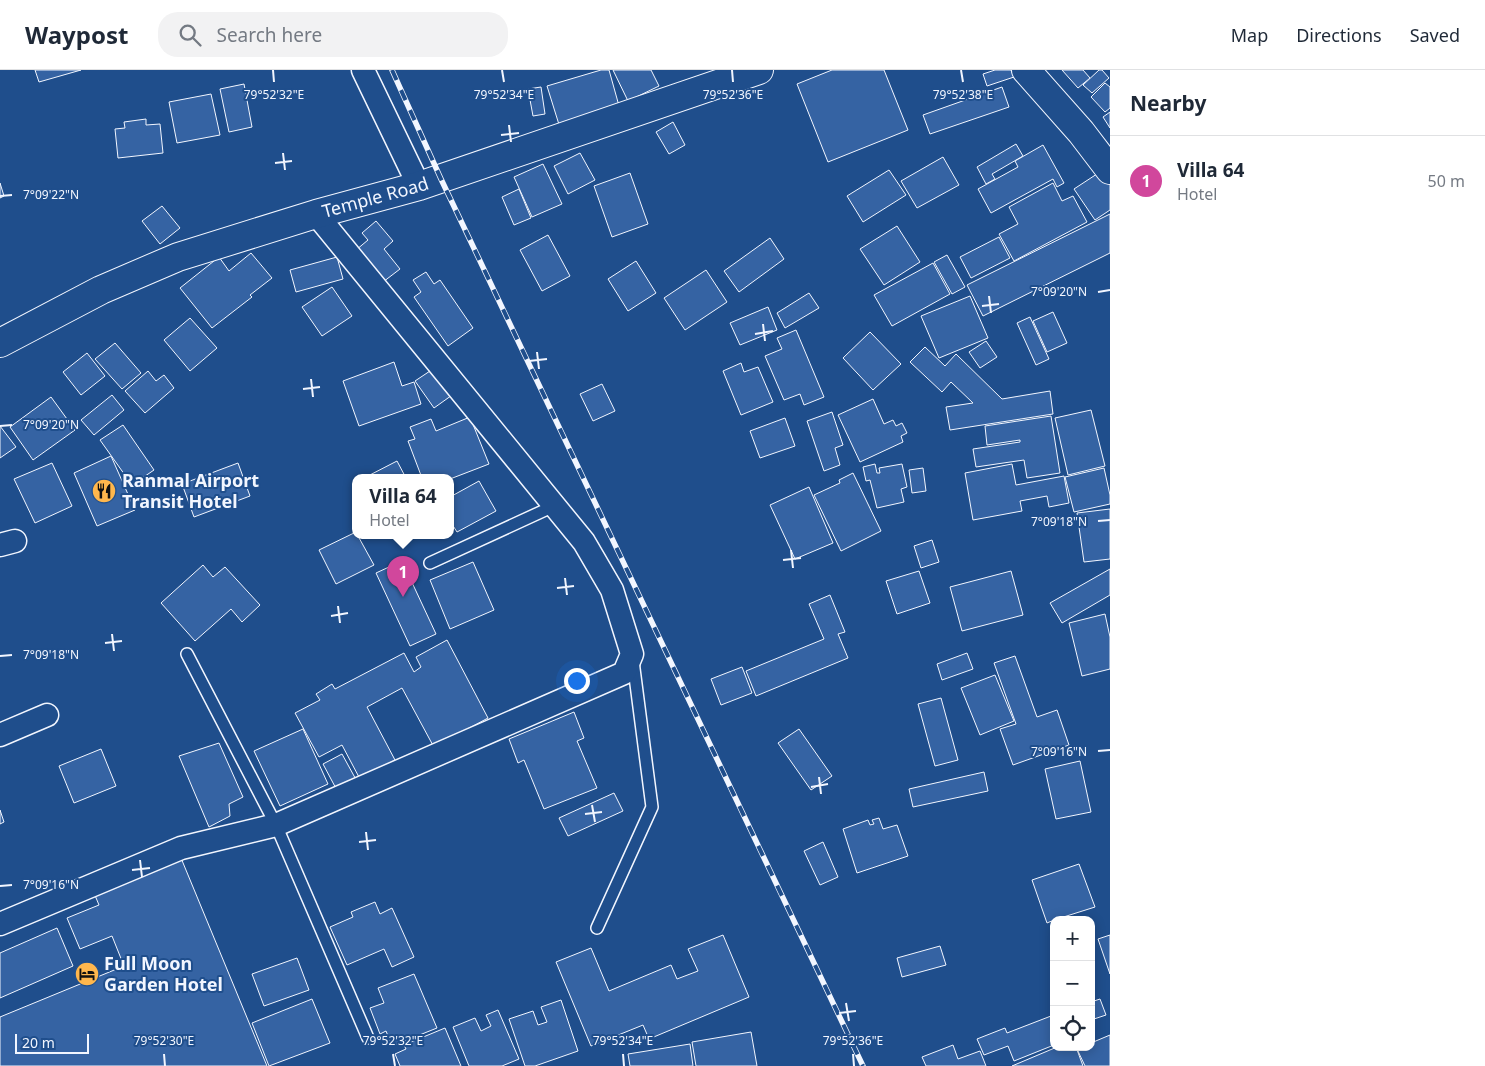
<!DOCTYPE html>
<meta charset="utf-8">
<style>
:root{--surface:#fff;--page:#f2f2f3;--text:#1f2937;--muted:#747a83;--line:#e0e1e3;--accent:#111827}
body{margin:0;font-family:"Noto Sans",sans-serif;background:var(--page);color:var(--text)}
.controls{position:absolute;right:15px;bottom:15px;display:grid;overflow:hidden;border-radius:10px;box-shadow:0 2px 12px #0003}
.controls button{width:45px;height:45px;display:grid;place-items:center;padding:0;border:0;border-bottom:1px solid var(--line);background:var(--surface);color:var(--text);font:25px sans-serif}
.scale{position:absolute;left:15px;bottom:12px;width:74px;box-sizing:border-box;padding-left:5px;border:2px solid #f2f6ff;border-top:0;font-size:14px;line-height:18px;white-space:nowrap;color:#f2f6ff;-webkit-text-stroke:4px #1f4e8c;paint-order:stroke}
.you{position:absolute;left:576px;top:610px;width:18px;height:18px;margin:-12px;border:4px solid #fff;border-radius:50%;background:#1a73e8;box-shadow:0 0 0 8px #1a73e833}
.badge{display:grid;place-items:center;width:32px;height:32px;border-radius:50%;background:var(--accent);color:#fff;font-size:16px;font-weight:700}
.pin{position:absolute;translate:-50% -41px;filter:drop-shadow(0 1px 2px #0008)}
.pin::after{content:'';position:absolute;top:26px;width:18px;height:15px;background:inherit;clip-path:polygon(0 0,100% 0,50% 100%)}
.popup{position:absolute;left:352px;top:404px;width:102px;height:65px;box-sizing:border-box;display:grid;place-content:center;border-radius:10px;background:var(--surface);filter:drop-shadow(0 1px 4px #0005);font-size:16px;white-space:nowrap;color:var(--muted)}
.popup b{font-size:19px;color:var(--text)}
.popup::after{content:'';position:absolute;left:50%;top:100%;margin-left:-10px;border:10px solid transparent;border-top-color:var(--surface)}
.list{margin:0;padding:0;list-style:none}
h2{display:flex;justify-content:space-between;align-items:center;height:65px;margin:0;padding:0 20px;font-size:21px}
h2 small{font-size:16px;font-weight:400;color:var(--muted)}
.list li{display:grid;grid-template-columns:32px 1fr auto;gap:15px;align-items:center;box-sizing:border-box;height:90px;padding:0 20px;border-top:1px solid var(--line)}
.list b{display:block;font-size:19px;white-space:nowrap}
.list p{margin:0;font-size:16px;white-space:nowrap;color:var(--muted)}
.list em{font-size:16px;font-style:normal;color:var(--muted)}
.icon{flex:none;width:28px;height:28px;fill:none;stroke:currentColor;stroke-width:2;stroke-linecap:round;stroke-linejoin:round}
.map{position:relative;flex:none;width:1110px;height:996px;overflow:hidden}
header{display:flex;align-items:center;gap:30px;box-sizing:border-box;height:70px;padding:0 25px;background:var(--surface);border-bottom:1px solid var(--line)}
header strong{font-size:24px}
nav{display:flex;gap:28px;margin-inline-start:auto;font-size:18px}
.search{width:350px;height:45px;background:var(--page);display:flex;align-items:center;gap:12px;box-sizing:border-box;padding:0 18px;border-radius:20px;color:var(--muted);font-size:19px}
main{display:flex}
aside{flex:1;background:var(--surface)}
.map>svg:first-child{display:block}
.building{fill:#3563a3;stroke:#f2f6ff}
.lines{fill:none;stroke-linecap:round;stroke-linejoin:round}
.lane-casing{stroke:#f2f6ff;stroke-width:14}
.street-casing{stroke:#f2f6ff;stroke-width:25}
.secondary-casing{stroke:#f2f6ff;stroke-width:30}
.lane{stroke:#1f4e8c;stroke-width:11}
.street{stroke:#1f4e8c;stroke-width:22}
.secondary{stroke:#1f4e8c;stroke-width:28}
.rail-casing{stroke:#f2f6ff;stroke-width:5.5}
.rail{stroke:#1f4e8c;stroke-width:4;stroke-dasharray:11;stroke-linecap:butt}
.ticks{fill:none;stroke:#f2f6ff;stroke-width:2}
.labels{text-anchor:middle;stroke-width:4;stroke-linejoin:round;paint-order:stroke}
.street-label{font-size:18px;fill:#f2f6ff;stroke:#1f4e8c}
.poi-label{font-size:18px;font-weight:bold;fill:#f2f6ff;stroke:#1f4e8c;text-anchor:start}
.ticks-label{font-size:12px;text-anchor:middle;fill:#f2f6ff;stroke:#1f4e8c;stroke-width:4;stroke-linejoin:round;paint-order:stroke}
</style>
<header>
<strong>Waypost</strong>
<div class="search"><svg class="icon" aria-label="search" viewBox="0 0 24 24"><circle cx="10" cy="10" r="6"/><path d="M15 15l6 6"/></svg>Search here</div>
<nav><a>Map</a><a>Directions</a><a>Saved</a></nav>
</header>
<main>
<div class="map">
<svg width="1110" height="996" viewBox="0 0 1110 996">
<rect width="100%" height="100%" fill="#1f4e8c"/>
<!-- building -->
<g class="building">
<polygon points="35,0 81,0 39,12"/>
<polygon points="601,0 609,0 621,43 561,61 547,16"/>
<polygon points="613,0 651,0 659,16 628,31"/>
<polygon points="832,0 884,0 908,60 828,92 797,14"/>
<polygon points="995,0 1011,0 1014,7 987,16 983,4"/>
<polygon points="1062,0 1083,0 1090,8 1078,18"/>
<polygon points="1099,0 1102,0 1109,8 1092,23 1083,15"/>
<polygon points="1105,13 1110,17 1110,38 1105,42 1091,27"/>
<polygon points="244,14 252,57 229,62 220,19"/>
<polygon points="541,17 545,44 533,46 528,19"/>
<polygon points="1002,17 1009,37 930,64 923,45"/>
<polygon points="211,24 220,65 177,73 169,32"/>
<polygon points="1110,42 1110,58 1103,47"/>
<polygon points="146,49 146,55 160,54 163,83 118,88 115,59 125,58 124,52"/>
<polygon points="673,52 685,75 669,84 656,62"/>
<polygon points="1016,74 1023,86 992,104 995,109 986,114 977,97"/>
<polygon points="1043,75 1064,113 1057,117 1053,109 991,143 978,119 1018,97 1015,91"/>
<polygon points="580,83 595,110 568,124 554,96"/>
<polygon points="943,87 959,115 917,138 901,111"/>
<polygon points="543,94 562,134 532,147 514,107"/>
<polygon points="889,100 906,125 863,152 847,126"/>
<polygon points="1103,100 1110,110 1110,140 1095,150 1074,119"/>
<polygon points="630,103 648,154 612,167 594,116"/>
<polygon points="0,113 4,126 0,128"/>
<polygon points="1053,113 1062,131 1073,126 1087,152 1014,191 999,164 1018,154 1009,137"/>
<polygon points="519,119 531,148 514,155 502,127"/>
<polygon points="162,136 180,158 160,174 142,151"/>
<polygon points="1110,144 1110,183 983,246 967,215"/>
<polygon points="376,151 393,171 384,179 400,199 383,212 356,180 368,170 362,163"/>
<polygon points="897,156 920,192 884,215 860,179"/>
<polygon points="548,165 570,206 542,221 520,180"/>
<polygon points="999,167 1010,188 971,208 960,187"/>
<polygon points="770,168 784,189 739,222 724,201"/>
<polygon points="251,183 272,208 250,225 252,227 212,258 180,218 219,187 229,201"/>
<polygon points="947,185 965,217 952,224 934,192"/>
<polygon points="337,187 343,209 296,222 290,200"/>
<polygon points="636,191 656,223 628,241 608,209"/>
<polygon points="933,193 950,224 892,256 874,225"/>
<polygon points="706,200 727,232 685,260 664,228"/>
<polygon points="426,202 434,214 440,210 473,258 448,276 414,227 421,222 413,210"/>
<polygon points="332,217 352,246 322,266 302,237"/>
<polygon points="809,223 819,238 785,258 777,243"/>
<polygon points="970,226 988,268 939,288 921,246"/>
<polygon points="768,237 777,260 740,275 730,253"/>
<polygon points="1053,242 1067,273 1047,282 1033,251"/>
<polygon points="1030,247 1049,289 1036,295 1017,253"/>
<polygon points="190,248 217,278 190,301 164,270"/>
<polygon points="796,260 824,327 804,335 800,324 784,330 765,286 782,279 777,268"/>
<polygon points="870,262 901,294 873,320 843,288"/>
<polygon points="986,271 997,287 980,298 969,282"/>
<polygon points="115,273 141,303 122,319 95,289"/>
<polygon points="925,277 945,296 956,284 1002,329 1050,321 1053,344 950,360 946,337 973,333 951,312 942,322 910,292"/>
<polygon points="87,283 105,306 81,325 63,302"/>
<polygon points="394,292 402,316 414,312 421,334 359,356 343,311"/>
<polygon points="741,293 744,302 758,297 773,332 741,345 723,301"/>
<polygon points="436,297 455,323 434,338 415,311"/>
<polygon points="148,301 156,311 164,305 174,318 145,343 125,321"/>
<polygon points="602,314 615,341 593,351 580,324"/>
<polygon points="112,325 124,340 94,365 81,350"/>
<polygon points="51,327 75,360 33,390 10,357"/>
<polygon points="873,329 884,354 893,350 896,356 902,353 907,363 901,366 903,372 860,392 838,345"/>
<polygon points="1091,340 1105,396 1068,405 1055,348"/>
<polygon points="832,342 843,375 835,378 840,395 824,401 807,351"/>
<polygon points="1051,346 1060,403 1027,408 1024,390 976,397 973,379 1020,372 1020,370 987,375 985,356"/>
<polygon points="470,347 489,394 450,409 422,408 408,371 415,369 410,357 431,349 436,361"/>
<polygon points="785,348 795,376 760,388 750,361"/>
<polygon points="123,355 154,400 132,415 100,370"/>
<polygon points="0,356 16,377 0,388"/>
<polygon points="111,386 135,440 97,456 74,403"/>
<polygon points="397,391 406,408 364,408"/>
<polygon points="52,393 72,436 35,453 14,409"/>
<polygon points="238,393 250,426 194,447 182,414"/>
<polygon points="875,394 877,403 880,403 879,398 902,394 907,417 901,419 904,432 877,438 870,410 866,411 863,397"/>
<polygon points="1012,394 1016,415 1064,406 1069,433 1049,437 1047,426 1020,431 1022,441 973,450 965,403"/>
<polygon points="923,398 926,421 912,423 909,400"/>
<polygon points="1104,398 1110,425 1110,434 1074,442 1065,407"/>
<polygon points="853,403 881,461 841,481 814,425 840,413 839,410"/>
<polygon points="479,411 496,441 457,462 450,451 450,427"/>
<polygon points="809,417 833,473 795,489 770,435"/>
<polygon points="1110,439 1110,489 1084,492 1077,443"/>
<polygon points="356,462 356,466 358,466 374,495 336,514 319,480"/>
<polygon points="932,470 939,492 921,498 914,476"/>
<polygon points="402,491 436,564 410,576 376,503"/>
<polygon points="473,492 494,540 450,559 430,510"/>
<polygon points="203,495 213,507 225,497 260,535 242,552 231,539 195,571 161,533"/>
<polygon points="1110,499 1110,525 1062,553 1050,533"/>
<polygon points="919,501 930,533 897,544 886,511"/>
<polygon points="1011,501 1023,545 962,561 950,517"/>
<polygon points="830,525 845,562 838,564 848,588 756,626 746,601 824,569 809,534"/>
<polygon points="1105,544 1110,567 1110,599 1082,606 1069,553"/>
<polygon points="447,570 488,648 458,664 436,681 402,618 367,637 395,690 360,709 342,675 319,687 295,643 320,630 316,624 332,614 335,619 404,583 414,602 421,597 416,587"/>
<polygon points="967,583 973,599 942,610 937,594"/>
<polygon points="1015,586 1037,647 1057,640 1069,675 1013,695 1000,659 1016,654 994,593"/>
<polygon points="742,597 752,623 721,635 711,609"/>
<polygon points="995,605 1014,651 980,665 961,618"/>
<polygon points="941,628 958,690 935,696 918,634"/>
<polygon points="574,642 584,668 577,671 597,718 544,739 524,690 518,693 509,669"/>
<polygon points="303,659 328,714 280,736 254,681"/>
<polygon points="799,659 832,706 811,720 778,673"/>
<polygon points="219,673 243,727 229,734 230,746 209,757 179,686"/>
<polygon points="101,679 116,716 74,733 59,696"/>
<polygon points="342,684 359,715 340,726 323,694"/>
<polygon points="1080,691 1091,742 1056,749 1045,699"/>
<polygon points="984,702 988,721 913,737 909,719"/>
<polygon points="614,723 623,741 568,766 559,748"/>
<polygon points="0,740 4,752 0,754"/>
<polygon points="879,748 883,759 897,755 908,786 857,803 843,759 868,750 870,755 874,754 872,750"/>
<polygon points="823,772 838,807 820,815 804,781"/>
<polygon points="181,788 267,996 0,996 0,947 124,896 112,866 80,879 67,848 99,835 94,823"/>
<polygon points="1079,794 1095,837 1054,850 1047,853 1032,810"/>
<polygon points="375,832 380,844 392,838 414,887 392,897 384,879 347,895 330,857 353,847 351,842"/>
<polygon points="57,858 73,896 0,928 0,883"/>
<polygon points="723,865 749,927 649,969 643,955 591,976 556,892 591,878 609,921 671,895 677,909 698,901 688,879"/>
<polygon points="1110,865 1110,904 1098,869"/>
<polygon points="940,876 946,895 902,907 897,888"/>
<polygon points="297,888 309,920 264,936 252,904"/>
<polygon points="414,904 437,958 392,976 386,961 380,964 370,938 384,933 378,918"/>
<polygon points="312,929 330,973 269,996 252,953"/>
<polygon points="1100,929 1106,945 1091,950 1091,932"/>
<polygon points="561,930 578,981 535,996 525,996 509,949 533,941 538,955 547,952 541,937"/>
<polygon points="498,940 519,989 502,996 469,996 453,957 475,948 481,961 491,956 486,945"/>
<polygon points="1051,946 1054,953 1054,975 1014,991 1008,976 984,985 977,969 1005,958 1007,963"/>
<polygon points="445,958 461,996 400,996 395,984 406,979 404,975"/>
<polygon points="751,962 757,996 696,996 692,972"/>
<polygon points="1110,965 1110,996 1085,996 1077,979 1082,977 1091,977 1091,973"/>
<polygon points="690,974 693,996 630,996 628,984"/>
<polygon points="953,975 958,989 980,981 986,996 926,996 922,987"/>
<polygon points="1057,977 1076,977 1083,996 1012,996"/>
</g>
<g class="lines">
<!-- lane casing -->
<g class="lane-casing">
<g id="lane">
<polyline points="430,493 554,436"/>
<polyline points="187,584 276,755 368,968"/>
<polyline points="597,858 652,737 633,591"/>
</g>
</g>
<!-- street casing -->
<g class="street-casing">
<g id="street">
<polyline points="363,0 419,116"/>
<polyline points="0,475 15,471"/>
<polyline points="0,665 47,645"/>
<polyline points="0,854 181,778 276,755 624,603 632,584 612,520 584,472 316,144"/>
</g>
</g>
<!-- secondary casing -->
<g class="secondary-casing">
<g id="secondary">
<polyline points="1026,0 1081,62 1110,100"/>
<path id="s1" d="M0,273L101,220L178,187L316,144L419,116L759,0"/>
</g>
</g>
<!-- lane -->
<use href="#lane" class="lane"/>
<!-- street -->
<use href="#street" class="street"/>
<!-- secondary -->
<use href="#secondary" class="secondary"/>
<!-- rail casing -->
<g class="rail-casing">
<polyline id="rail" points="392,0 441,109 863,996"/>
</g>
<!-- rail -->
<use href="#rail" class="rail"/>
</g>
<!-- ticks -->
<path class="ticks" d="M273,0L274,12M502,0L504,12M732,0L733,12M961,0L963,12M509,55L511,72M501,65L519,63M283,83L285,100M275,93L292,91M0,126L12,125M1098,222L1110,220M989,226L991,243M982,236L999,234M763,254L765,271M755,264L773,261M537,282L539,299M529,291L547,289M311,309L313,327M303,319L320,317M0,356L12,355M1098,451L1110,450M791,480L793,498M783,490L801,488M565,508L567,525M557,518L574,516M338,536L340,553M331,546L348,543M112,564L114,581M105,573L122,571M0,586L12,585M1098,681L1110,680M819,707L821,724M811,717L828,714M592,735L595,752M585,744L602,742M366,762L368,780M359,772L376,770M140,790L142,807M132,800L150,798M0,816L12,815M846,933L849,951M839,943L856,941M164,984L165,996M393,984L395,996M623,984L624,996M853,984L854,996"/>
<!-- icons -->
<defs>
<g id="restaurant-disc" transform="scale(1.25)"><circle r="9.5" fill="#ffb74d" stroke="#1f4e8c"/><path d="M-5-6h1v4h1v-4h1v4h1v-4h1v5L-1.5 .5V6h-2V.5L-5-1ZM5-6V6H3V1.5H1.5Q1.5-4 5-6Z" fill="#111"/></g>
<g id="hotel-disc" transform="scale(1.25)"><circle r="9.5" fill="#ffb74d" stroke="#1f4e8c"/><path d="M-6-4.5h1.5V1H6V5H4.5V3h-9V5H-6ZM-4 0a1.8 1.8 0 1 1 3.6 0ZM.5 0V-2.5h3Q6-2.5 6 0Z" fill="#111"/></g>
</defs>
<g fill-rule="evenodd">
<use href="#restaurant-disc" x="104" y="421"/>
<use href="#hotel-disc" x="87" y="904"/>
</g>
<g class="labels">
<!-- street labels -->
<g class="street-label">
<text dy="6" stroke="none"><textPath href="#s1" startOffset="404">Temple Road</textPath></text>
</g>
<!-- poi labels -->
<g class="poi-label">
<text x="122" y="417">Ranmal Airport<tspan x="122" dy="21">Transit Hotel</tspan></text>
<text x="104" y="900">Full Moon<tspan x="104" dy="21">Garden Hotel</tspan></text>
</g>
</g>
<g class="ticks-label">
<text x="274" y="29">79°52'32"E</text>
<text x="504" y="29">79°52'34"E</text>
<text x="733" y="29">79°52'36"E</text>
<text x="963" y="29">79°52'38"E</text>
<text x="51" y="129">7°09'22"N</text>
<text x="1059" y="226">7°09'20"N</text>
<text x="51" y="359">7°09'20"N</text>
<text x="1059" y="456">7°09'18"N</text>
<text x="51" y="589">7°09'18"N</text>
<text x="1059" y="686">7°09'16"N</text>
<text x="51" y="819">7°09'16"N</text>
<text x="164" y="975">79°52'30"E</text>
<text x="393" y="975">79°52'32"E</text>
<text x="623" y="975">79°52'34"E</text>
<text x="853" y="975">79°52'36"E</text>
</g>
</svg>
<div class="controls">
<button>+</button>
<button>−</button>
<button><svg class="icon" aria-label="locate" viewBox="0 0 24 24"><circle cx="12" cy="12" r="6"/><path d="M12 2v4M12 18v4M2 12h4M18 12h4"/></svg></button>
</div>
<div class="scale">20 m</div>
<div class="you"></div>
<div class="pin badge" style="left:403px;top:527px;background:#d1479c">1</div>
<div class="popup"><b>Villa 64</b>Hotel</div>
</div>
<aside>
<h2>Nearby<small></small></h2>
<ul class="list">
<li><span class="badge" style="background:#d1479c">1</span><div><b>Villa 64</b><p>Hotel</p></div><em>50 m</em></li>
</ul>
</aside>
</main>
